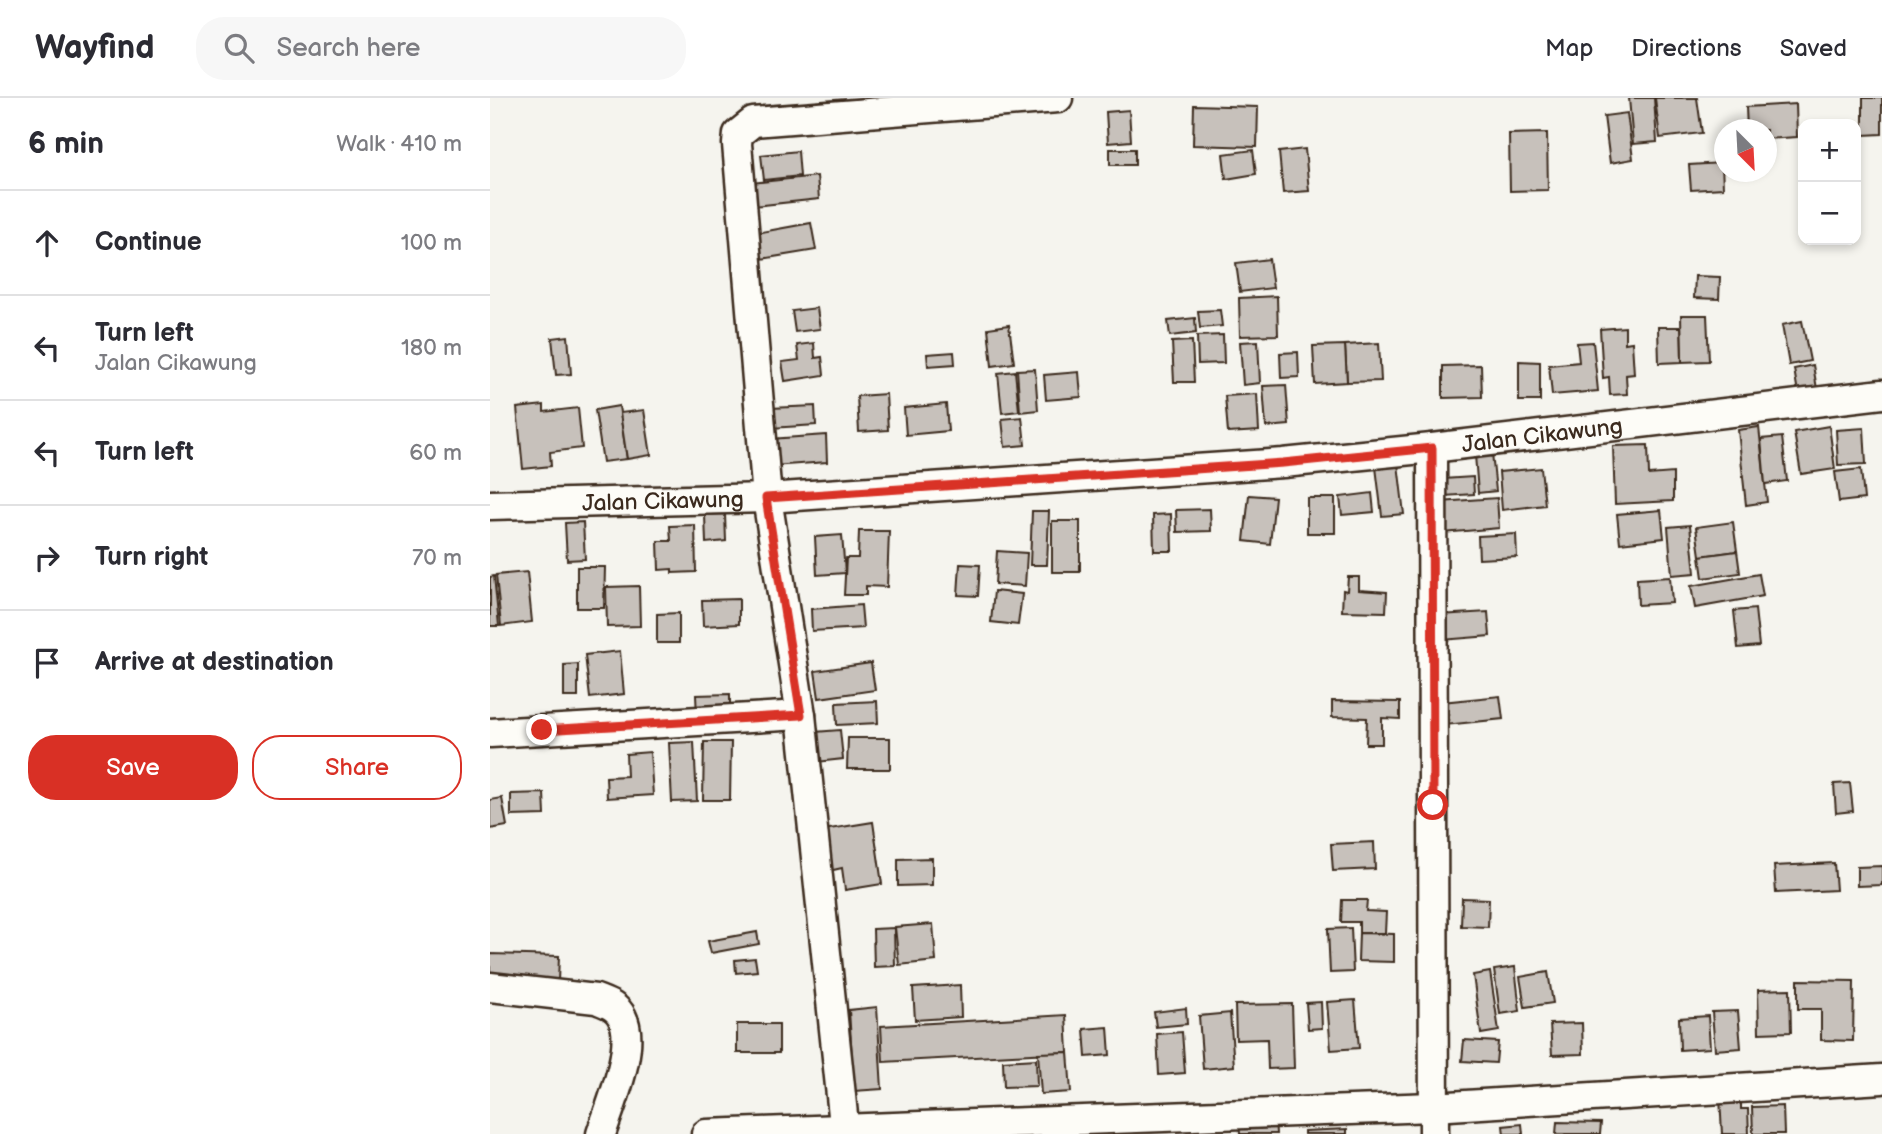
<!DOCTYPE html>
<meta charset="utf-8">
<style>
:root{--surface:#fff;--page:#f7f7f7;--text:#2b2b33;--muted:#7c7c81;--line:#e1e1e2;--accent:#d93025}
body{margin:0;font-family:"Balsamiq Sans",sans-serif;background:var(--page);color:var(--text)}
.controls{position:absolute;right:21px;top:21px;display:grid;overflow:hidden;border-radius:14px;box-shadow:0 4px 10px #0003}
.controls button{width:63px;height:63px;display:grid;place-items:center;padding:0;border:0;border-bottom:2px solid var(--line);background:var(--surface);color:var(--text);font:35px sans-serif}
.compass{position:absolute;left:1224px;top:21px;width:63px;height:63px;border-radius:50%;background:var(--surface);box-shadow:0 4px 10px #0003;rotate:156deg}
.stop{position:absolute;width:21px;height:21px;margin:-16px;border:5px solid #d93025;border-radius:50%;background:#fff}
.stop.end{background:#d93025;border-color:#fff;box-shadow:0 2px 7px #0008}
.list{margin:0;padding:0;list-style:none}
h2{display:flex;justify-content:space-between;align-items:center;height:91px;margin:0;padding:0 28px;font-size:30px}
h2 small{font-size:23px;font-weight:400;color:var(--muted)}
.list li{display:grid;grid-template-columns:46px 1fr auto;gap:21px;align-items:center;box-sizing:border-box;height:105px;padding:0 28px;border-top:2px solid var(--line)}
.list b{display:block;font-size:26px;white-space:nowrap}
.list p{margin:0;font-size:23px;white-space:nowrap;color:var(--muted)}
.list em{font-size:23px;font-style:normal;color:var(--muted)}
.actions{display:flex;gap:14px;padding:21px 28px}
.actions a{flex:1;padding:16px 0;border:2px solid var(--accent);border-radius:28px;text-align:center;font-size:24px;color:var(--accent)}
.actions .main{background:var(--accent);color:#fff}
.icon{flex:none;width:38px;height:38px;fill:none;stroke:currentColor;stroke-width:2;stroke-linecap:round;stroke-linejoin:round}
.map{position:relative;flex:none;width:1392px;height:1036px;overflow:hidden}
header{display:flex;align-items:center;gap:42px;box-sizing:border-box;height:98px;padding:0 35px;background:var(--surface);border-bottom:2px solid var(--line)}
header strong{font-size:33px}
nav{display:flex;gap:38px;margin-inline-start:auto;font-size:24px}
.search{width:490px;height:63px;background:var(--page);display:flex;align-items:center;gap:18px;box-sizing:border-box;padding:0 24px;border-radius:28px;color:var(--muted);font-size:26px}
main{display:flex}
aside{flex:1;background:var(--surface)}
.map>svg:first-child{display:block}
.building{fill:#c7c1bb;stroke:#3b2a1e;stroke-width:2}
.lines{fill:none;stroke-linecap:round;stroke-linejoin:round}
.minor-casing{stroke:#3b2a1e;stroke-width:33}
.minor{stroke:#fdfcf7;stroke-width:28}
.route{stroke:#d93025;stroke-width:9}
.labels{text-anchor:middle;stroke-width:6;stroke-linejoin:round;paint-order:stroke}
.street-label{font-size:23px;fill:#3b2a1e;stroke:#fdfcf7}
</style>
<header>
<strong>Wayfind</strong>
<div class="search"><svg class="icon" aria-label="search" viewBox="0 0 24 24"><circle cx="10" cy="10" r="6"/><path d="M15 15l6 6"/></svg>Search here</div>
<nav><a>Map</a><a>Directions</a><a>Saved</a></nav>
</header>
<main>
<aside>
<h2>6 min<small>Walk · 410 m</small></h2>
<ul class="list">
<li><svg class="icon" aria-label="ahead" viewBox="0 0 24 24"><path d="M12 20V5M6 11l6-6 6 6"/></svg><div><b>Continue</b></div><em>100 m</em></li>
<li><svg class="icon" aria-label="left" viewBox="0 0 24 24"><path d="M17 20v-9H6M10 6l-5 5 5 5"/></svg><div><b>Turn left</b><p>Jalan Cikawung</p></div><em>180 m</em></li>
<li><svg class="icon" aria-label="left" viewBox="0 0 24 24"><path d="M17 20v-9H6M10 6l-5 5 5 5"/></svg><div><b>Turn left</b></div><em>60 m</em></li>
<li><svg class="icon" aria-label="right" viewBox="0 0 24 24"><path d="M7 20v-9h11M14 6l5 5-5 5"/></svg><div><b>Turn right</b></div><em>70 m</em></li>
<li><svg class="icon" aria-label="arrive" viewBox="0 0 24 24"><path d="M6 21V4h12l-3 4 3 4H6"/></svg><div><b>Arrive at destination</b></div></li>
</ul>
<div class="actions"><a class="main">Save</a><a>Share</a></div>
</aside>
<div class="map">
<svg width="1392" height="1036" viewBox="0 0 1392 1036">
<rect width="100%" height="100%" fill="#f5f4ee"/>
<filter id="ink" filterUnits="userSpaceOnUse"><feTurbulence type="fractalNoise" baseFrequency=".0143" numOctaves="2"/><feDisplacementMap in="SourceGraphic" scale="14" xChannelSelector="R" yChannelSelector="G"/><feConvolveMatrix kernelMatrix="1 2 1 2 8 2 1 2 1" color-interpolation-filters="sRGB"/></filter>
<g filter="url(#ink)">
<!-- building -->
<g class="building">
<polygon points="1139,0 1164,0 1167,44 1143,46"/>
<polygon points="1165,0 1207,0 1212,35 1170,40"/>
<polygon points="1373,0 1392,0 1392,36 1373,37"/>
<polygon points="1306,6 1307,39 1276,41 1276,32 1257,32 1256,9"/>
<polygon points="704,7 768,9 767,49 703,47"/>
<polygon points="639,12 641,43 618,45 616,14"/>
<polygon points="1137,15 1143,61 1120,65 1114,18"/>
<polygon points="1057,35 1058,92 1020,93 1019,36"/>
<rect x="620" y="51" width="25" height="16"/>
<polygon points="815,51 819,93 793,95 789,54"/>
<polygon points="763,52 766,76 736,81 733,56"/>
<polygon points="308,53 310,78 274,82 271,57"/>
<polygon points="1232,65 1233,90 1201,92 1199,67"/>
<polygon points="327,78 329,101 264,108 262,85"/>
<polygon points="321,125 326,152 271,161 266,135"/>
<polygon points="779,161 783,190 750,194 746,165"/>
<polygon points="1205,178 1230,179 1229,201 1204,200"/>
<polygon points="787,198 788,237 750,238 749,200"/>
<polygon points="327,210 330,231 305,234 302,213"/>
<polygon points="730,212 732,228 710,230 708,213"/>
<polygon points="1191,217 1217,217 1219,263 1192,264"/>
<polygon points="705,220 706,235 680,238 678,223"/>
<polygon points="1312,223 1320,263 1299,267 1292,227"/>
<polygon points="519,227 524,265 502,268 498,230"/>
<polygon points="1135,229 1135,245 1142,244 1144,276 1136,277 1137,296 1120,297 1119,279 1113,280 1110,231"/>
<polygon points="1168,229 1191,229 1192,264 1169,265"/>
<polygon points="733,237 734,265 708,266 707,238"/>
<polygon points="78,238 81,276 66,277 62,240"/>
<polygon points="702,243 704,284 684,284 682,244"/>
<polygon points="768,243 770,285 753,287 750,244"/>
<polygon points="1103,244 1108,293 1062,297 1059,267 1089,264 1087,245"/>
<polygon points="324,245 325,260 332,259 334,277 295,283 292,264 309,262 307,247"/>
<polygon points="889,245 891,283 857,284 855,247"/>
<polygon points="855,247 857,284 825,286 823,248"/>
<polygon points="464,254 465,266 438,268 437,256"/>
<polygon points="808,254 809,279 791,280 790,255"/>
<polygon points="1029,263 1050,264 1050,303 1029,303"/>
<polygon points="991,267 992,299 953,300 953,268"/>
<polygon points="1323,267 1327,291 1308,295 1304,271"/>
<polygon points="545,271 548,312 530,314 527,272"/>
<polygon points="525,273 529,313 512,315 508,275"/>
<polygon points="589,274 591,299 556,302 554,277"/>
<polygon points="796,287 799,327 776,329 773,288"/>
<polygon points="396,296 398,332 369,334 367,298"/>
<polygon points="767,296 769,333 738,335 735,298"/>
<polygon points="456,306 458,333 416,337 414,310"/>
<polygon points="54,307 54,314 88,310 92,350 60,354 61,368 33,371 27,310"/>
<polygon points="129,308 137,361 113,364 105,312"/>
<polygon points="325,308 326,327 281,330 280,310"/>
<polygon points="154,312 161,357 137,361 130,315"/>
<polygon points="532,319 535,347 515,349 512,321"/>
<polygon points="1339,328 1345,371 1311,376 1304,334"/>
<polygon points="1269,329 1277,404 1256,407 1248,332"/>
<polygon points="1374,330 1376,366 1348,367 1346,332"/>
<polygon points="336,337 337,364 282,368 280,341"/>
<polygon points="1292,339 1297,383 1275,386 1271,341"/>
<polygon points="1158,347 1159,377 1183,375 1183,403 1125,406 1123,348"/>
<polygon points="1002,355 1006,393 988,395 985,357"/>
<polygon points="908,366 914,416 892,418 886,369"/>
<polygon points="1051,370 1055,407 1012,412 1009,374"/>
<polygon points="1371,371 1374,401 1349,404 1345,374"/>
<polygon points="983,379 984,396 954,398 953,381"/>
<polygon points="882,395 884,414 852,417 850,399"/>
<polygon points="759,397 785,399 780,446 754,443"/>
<rect x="817" y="400" width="28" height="35"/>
<polygon points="1007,400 1009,430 953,435 950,404"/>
<polygon points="720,411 721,433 687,434 686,412"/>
<polygon points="1171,412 1174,440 1130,445 1127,416"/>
<polygon points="542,413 559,413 557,467 540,467"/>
<polygon points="235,416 236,443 216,445 215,417"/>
<polygon points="681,416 682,453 664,453 663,417"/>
<rect x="562" y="423" width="28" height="51"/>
<polygon points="93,424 95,461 77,462 75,425"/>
<polygon points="1243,424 1247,453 1210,458 1206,429"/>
<polygon points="205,427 206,474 182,475 182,471 169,472 168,443 181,443 180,428"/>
<polygon points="1200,427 1205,475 1182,477 1178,429"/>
<polygon points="369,433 399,433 397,489 376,488 376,497 354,497 356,460 368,460"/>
<polygon points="1026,436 1027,459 989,461 988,438"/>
<polygon points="352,437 355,475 327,477 325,439"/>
<polygon points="507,453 537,455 535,488 505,486"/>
<polygon points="1247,453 1250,475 1213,480 1210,458"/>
<polygon points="470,466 490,467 488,498 468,497"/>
<polygon points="87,469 115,469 114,510 87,510"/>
<polygon points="37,474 42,524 11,528 6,477"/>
<polygon points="1269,476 1273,498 1205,510 1201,488"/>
<polygon points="4,478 9,528 0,528 0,479"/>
<polygon points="858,479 869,479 869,492 897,494 896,514 852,513 853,492 857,493"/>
<polygon points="1180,479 1182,505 1148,507 1147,481"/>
<polygon points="149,488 150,528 117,529 116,489"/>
<polygon points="504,493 532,496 528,527 501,524"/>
<polygon points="249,501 249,526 213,528 212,502"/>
<polygon points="371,507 373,530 322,533 321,511"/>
<polygon points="1265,511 1269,548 1248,550 1244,513"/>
<polygon points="998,514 1000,538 952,542 950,517"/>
<polygon points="189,515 189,545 167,545 167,516"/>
<polygon points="130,553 134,596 100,600 95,557"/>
<polygon points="381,565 385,592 329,600 325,573"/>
<polygon points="88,566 88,599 74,599 74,567"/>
<polygon points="240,596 240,616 207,618 206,597"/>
<polygon points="1010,598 1013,621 955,627 952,604"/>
<polygon points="387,603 388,625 347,627 346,605"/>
<polygon points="842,603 910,604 910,621 892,620 892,646 876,646 877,620 842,619"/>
<polygon points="350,632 353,661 327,664 325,634"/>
<polygon points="358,640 400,640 400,671 357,671"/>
<polygon points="204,644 207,703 182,704 179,645"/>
<polygon points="214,644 241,644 240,702 213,702"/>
<polygon points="160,654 163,697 117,700 116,679 137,678 136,656"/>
<polygon points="1360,685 1363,713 1346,715 1344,686"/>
<polygon points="54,695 55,717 21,718 21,696"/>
<polygon points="12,700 17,728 0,731 0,702"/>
<polygon points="383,724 392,786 355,792 352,770 339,773 333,732"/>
<polygon points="884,744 885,771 843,773 841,746"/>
<polygon points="442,760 442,787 408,788 408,761"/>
<polygon points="1344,765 1346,792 1286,795 1284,768"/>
<polygon points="1392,768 1392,787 1367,788 1367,769"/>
<polygon points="972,800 999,801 998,829 971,828"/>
<polygon points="852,802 877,802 876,813 896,814 895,835 869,835 869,824 851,824"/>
<polygon points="443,826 446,863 409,867 405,829"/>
<polygon points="404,830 405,868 384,869 383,831"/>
<polygon points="861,830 863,874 840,875 838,831"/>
<polygon points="267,834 269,846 221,855 218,843"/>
<polygon points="869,835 904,836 904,864 868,863"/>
<polygon points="0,856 69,858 68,884 0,882"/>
<polygon points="265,860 267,873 246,875 245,862"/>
<polygon points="1025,869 1030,913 1010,916 1004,872"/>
<polygon points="1000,874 1009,933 991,936 983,877"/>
<polygon points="1058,874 1063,905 1035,909 1030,879"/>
<polygon points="1308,882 1364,883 1363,943 1331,942 1331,911 1308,911"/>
<polygon points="470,887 471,919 425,922 423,890"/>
<polygon points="1300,891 1301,934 1269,935 1268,892"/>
<polygon points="865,902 869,950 841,952 837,904"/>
<polygon points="831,904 832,930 818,931 816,905"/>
<polygon points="802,906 804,970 778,971 777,941 746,942 745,907"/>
<polygon points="387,909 392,991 364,993 359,912"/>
<polygon points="696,910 697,926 666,929 664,914"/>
<polygon points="1248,913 1251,950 1225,952 1222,914"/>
<polygon points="740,915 744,968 713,971 709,918"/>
<polygon points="576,917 578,954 393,964 391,928"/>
<polygon points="1218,918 1220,950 1190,952 1189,920"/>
<polygon points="1092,925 1093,956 1062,957 1060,926"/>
<rect x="247" y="926" width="42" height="29"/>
<polygon points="618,929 620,957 596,959 594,931"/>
<polygon points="692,934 695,975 669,977 667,936"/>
<polygon points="974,942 1008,944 1006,965 972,963"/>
<polygon points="578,954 581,994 551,996 548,955"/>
<polygon points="546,961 547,988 514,989 513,963"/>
<polygon points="1251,998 1251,1011 1258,1011 1259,1036 1232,1036 1230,999"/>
<polygon points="1293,1008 1294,1036 1263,1036 1262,1009"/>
<polygon points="785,1020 786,1036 750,1036 749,1022"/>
<polygon points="1067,1024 1111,1025 1110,1036 1066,1036"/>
<polygon points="1032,1026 1033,1036 1014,1036 1013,1028"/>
<polygon points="857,1031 857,1036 814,1036 814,1033"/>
</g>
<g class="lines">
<!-- minor casing -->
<g class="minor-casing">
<g id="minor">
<polyline points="942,350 944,1036"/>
<path id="s1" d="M0,407L277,400L793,365L942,350L1392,296"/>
<polyline points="0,635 311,617"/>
<path d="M0,889L106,901C116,905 127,908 132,919C147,947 120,1008 111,1036"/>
<polyline points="216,1036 943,1009 1392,981"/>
<polyline points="355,1036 311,617 277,400 247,46 248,36 263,24 568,0"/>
</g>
</g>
<!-- minor -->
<use href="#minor" class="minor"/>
</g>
</g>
<g class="lines" filter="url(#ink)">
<!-- route -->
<polyline class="route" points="52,632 311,617 276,400 793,365 942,350 943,707"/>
</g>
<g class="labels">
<!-- street labels -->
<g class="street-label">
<text dy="8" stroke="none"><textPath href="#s1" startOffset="1055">Jalan Cikawung</textPath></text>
<text dy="8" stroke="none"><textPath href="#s1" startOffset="173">Jalan Cikawung</textPath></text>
</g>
</g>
</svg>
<div class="controls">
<button>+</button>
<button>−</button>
</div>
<svg class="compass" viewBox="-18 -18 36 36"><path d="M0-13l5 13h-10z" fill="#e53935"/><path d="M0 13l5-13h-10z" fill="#7c7c81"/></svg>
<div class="stop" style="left:943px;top:707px"></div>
<div class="stop end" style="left:52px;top:632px"></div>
</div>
</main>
